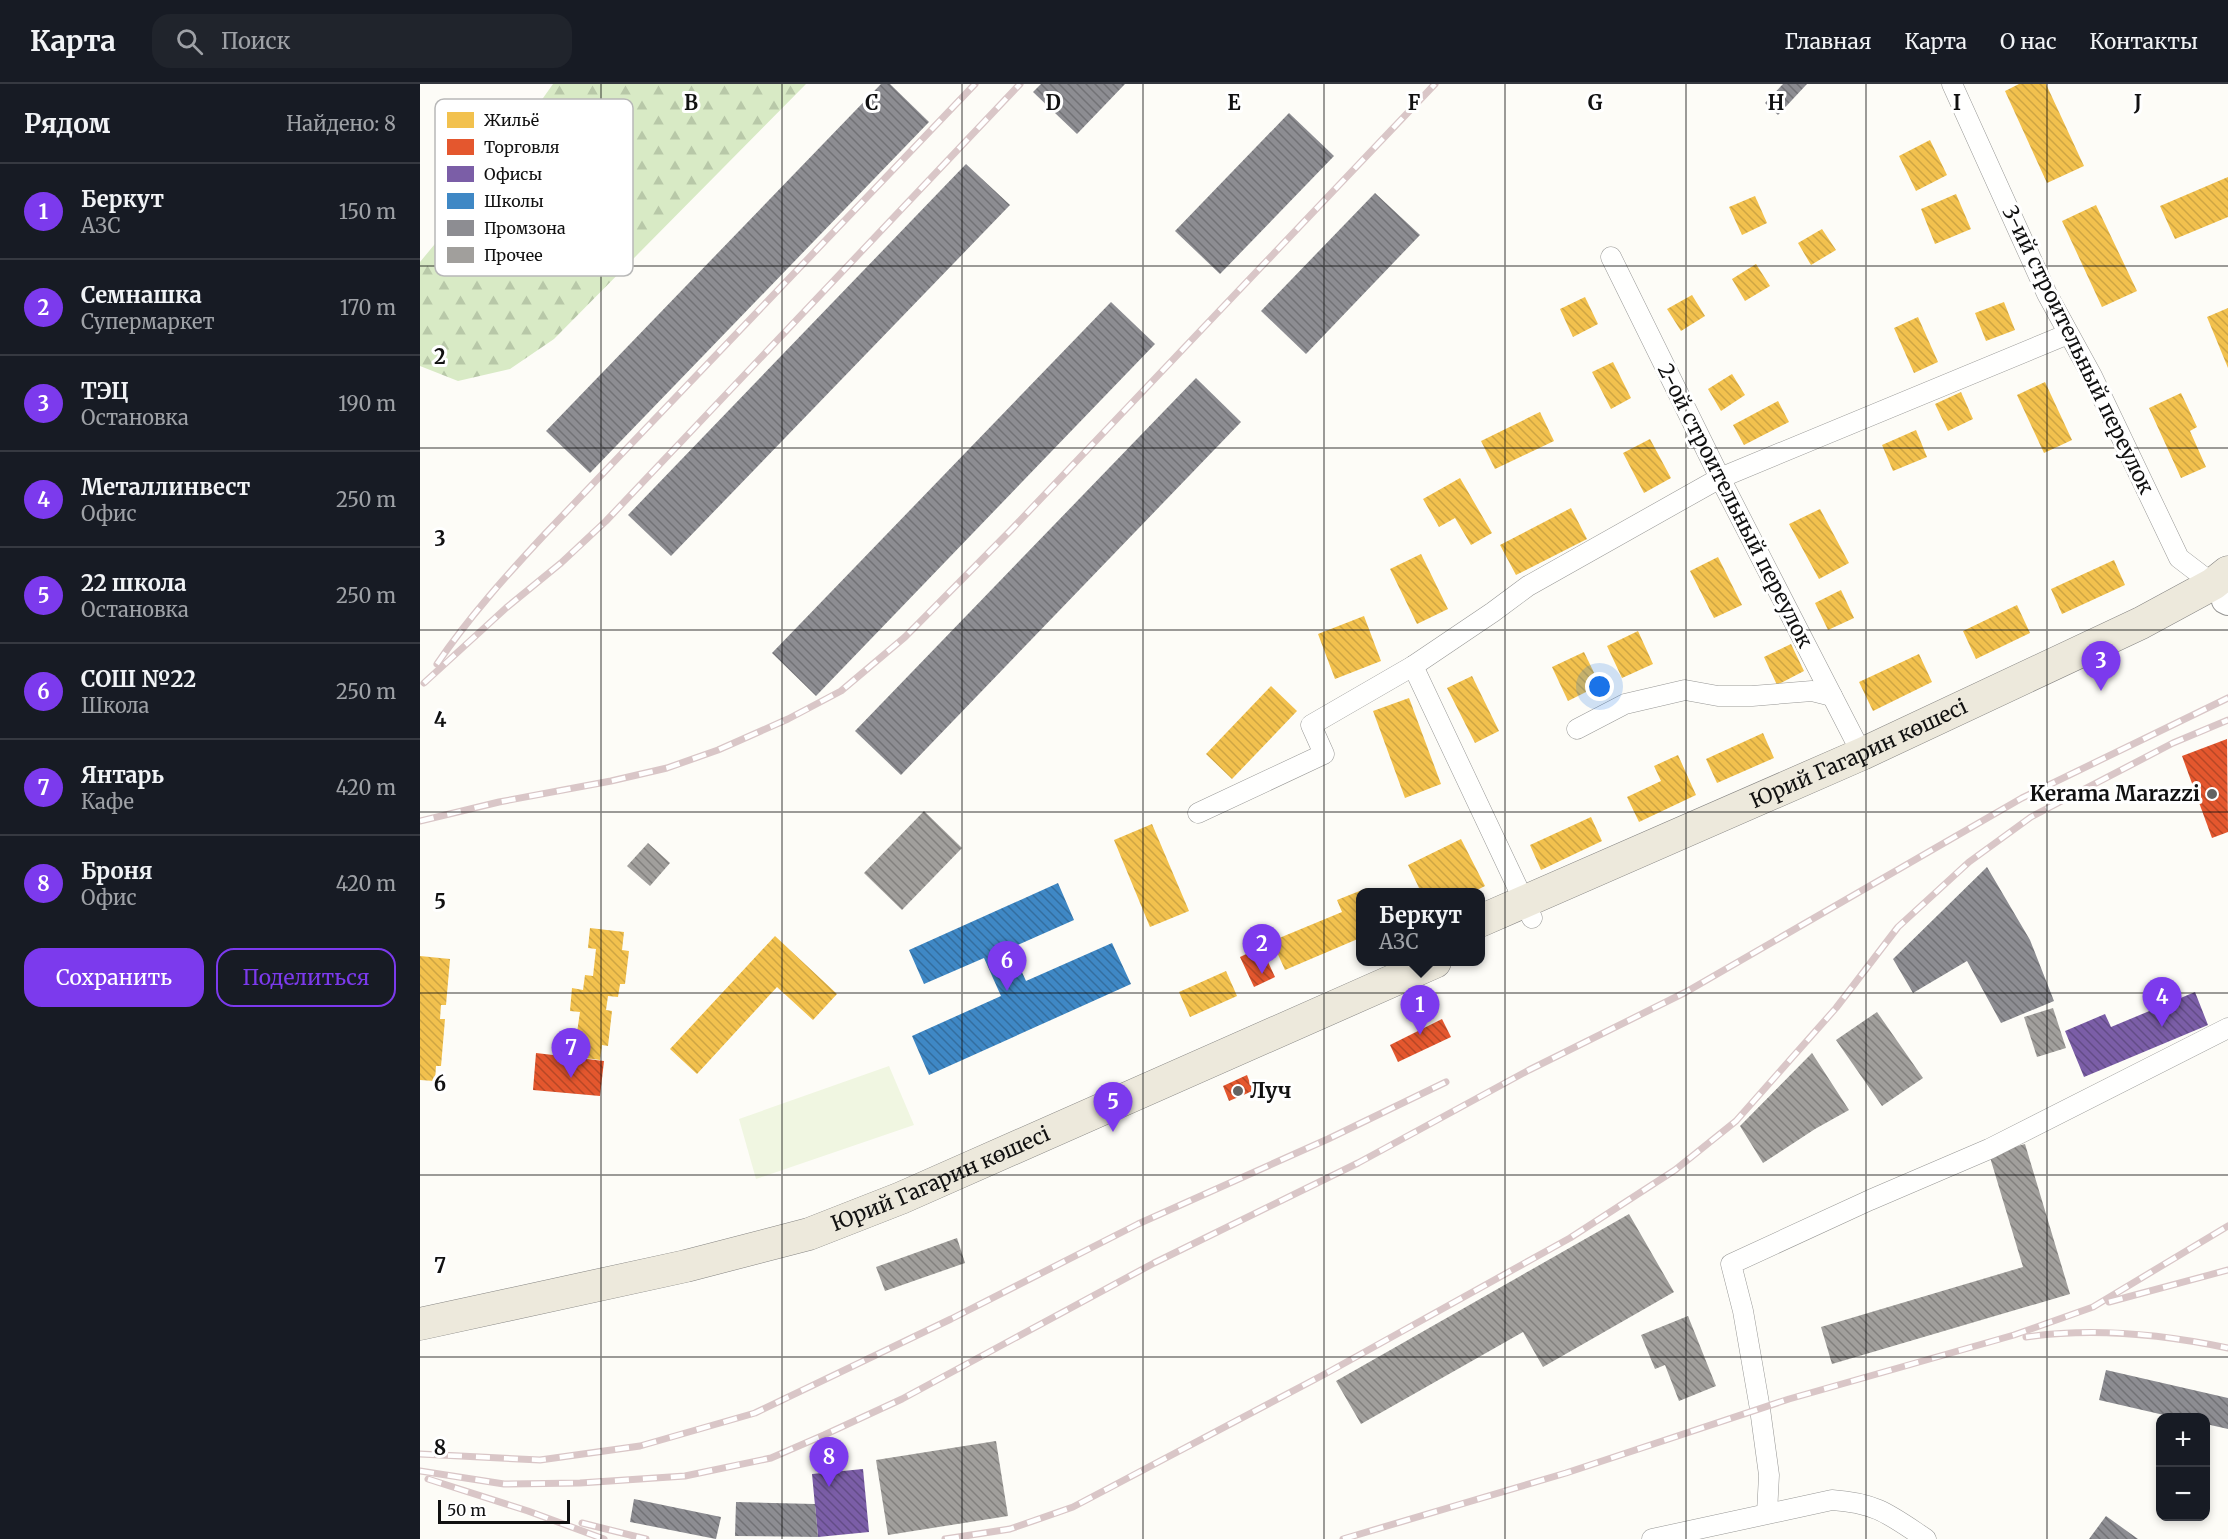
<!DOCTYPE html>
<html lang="ru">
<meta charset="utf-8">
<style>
:root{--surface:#171b24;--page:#20242c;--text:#f1f3f6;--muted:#9ea1a6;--line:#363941;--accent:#7c3aed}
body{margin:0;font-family:Merriweather,serif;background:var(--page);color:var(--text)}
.controls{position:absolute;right:18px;bottom:18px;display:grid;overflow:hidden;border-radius:12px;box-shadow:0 3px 9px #0003}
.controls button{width:54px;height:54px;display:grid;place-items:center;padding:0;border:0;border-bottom:2px solid var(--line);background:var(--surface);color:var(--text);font:30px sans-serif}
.scale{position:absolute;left:18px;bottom:15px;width:132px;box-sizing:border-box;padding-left:6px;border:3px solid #111;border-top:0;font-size:16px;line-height:21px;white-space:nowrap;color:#111;-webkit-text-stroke:4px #fff;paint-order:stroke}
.you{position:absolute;left:1180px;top:603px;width:21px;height:21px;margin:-15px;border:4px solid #fff;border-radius:50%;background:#1a73e8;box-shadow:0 0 0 9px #1a73e833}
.badge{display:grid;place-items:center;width:39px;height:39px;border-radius:50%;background:var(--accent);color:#fff;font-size:20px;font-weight:700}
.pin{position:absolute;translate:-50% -50px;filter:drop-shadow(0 2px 3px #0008)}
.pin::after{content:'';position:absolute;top:32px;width:21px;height:18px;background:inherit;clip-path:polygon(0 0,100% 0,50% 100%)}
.popup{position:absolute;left:936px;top:804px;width:129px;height:78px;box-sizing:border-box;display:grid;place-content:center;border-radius:12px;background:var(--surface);filter:drop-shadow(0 2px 4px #0005);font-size:20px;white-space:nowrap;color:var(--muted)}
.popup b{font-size:22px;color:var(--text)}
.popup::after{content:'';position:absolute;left:50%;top:100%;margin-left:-12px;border:12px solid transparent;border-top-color:var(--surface)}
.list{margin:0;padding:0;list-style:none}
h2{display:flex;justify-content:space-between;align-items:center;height:78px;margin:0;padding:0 24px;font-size:26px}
h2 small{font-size:20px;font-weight:400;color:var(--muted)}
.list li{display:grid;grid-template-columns:39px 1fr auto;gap:18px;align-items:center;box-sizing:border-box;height:96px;padding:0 24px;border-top:2px solid var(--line)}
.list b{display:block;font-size:22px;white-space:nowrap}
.list p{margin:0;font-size:20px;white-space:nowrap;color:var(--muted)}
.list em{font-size:20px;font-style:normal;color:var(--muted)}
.actions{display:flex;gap:12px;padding:18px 24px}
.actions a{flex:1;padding:14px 0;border:2px solid var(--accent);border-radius:18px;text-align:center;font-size:21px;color:var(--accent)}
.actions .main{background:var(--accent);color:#fff}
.icon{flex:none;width:33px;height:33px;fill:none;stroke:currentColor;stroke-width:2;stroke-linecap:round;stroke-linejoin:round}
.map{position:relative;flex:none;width:1808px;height:1455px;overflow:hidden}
header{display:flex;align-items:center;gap:36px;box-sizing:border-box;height:84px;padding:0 30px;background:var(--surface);border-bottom:2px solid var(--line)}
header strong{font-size:28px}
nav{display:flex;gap:33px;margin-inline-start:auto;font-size:21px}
.search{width:420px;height:54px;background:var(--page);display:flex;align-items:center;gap:15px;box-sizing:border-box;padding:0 21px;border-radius:18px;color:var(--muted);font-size:22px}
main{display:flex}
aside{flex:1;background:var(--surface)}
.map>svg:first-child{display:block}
.forest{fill:url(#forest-firs)}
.pitch{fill:#f0f6e1}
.homes{fill:url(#homes-back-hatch)}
.shops{fill:url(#shops-back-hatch)}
.offices{fill:url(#offices-back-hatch)}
.schools{fill:url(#schools-back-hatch)}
.industry{fill:url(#industry-back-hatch)}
.building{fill:url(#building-back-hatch)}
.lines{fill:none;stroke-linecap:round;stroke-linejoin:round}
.minor-casing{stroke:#979795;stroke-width:21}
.tertiary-casing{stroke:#979795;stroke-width:26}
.primary-casing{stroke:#858482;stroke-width:33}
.minor{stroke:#fffffe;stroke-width:20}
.tertiary{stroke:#fffffe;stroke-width:24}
.primary{stroke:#ede9dc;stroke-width:32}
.rail-casing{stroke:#d9c6c7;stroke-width:7}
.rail{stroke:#fff;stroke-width:4.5;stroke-dasharray:14;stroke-linecap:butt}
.grid{fill:none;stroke:#111;stroke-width:1.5;stroke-opacity:0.55}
.poi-dot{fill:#646362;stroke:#fff;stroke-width:2}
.labels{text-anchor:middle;stroke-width:6;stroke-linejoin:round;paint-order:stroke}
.street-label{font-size:21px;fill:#111;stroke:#fff}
.poi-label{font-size:21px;font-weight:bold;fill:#111;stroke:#fff;text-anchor:end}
.key{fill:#fff;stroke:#b8b8b8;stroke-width:1.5}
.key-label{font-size:16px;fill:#111}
.grid-label{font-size:20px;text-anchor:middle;font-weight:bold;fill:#111;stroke:#fff;stroke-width:6;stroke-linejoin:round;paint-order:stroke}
</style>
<header>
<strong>Карта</strong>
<div class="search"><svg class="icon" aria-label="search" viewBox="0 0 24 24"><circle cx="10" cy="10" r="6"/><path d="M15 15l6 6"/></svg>Поиск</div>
<nav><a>Главная</a><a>Карта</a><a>О нас</a><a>Контакты</a></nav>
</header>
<main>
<aside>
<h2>Рядом<small>Найдено: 8</small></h2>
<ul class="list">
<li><span class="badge">1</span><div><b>Беркут</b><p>АЗС</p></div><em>150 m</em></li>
<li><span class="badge">2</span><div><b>Семнашка</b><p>Супермаркет</p></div><em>170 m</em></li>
<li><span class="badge">3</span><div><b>ТЭЦ</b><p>Остановка</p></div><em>190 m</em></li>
<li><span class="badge">4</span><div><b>Металлинвест</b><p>Офис</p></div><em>250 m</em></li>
<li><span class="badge">5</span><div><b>22 школа</b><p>Остановка</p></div><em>250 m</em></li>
<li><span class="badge">6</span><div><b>СОШ №22</b><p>Школа</p></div><em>250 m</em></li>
<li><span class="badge">7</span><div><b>Янтарь</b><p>Кафе</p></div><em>420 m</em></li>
<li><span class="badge">8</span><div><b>Броня</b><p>Офис</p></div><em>420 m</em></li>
</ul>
<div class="actions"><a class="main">Сохранить</a><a>Поделиться</a></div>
</aside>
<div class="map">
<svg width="1808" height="1455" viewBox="0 0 1808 1455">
<defs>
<pattern id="forest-firs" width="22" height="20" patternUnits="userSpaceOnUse" patternTransform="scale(1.5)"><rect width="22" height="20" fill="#d8eac5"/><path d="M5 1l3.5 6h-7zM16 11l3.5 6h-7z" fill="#b8c8a8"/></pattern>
<pattern id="homes-back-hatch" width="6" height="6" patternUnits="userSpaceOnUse" patternTransform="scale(1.5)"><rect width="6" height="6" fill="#f2c14e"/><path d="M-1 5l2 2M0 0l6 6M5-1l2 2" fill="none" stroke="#cea543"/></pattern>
<pattern id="shops-back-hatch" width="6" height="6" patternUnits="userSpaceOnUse" patternTransform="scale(1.5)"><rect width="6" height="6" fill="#e4572e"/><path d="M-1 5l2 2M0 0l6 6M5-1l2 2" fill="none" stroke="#b74726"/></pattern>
<pattern id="offices-back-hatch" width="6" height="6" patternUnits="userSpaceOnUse" patternTransform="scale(1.5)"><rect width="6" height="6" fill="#7b5ea7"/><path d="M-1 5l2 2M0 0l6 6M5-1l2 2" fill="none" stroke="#634c87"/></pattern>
<pattern id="schools-back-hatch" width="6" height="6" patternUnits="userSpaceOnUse" patternTransform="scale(1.5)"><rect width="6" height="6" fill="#3f88c5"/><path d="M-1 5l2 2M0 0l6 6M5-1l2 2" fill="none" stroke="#336e9f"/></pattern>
<pattern id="industry-back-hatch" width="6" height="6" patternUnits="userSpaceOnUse" patternTransform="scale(1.5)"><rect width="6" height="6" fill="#8d8d92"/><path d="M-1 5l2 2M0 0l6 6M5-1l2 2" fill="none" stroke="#727276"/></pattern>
<pattern id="building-back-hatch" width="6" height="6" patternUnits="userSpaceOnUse" patternTransform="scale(1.5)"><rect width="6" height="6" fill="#a19f9c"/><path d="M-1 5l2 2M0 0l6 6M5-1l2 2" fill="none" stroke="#82807e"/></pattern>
</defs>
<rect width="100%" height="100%" fill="#fdfcf7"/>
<!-- forest -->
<polygon class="forest" points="133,0 386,0 134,255 90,285 38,297 0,282 0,178 48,120"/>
<!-- pitch -->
<polygon class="pitch" points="469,982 494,1041 336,1095 319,1035"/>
<!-- homes -->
<g class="homes">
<polygon points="1599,0 1626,0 1664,82 1627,99 1585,7"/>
<polygon points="1510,56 1527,91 1496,107 1479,72"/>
<polygon points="1808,93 1808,133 1755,155 1740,122"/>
<polygon points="1536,110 1551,145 1515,160 1501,125"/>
<polygon points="1335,112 1347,139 1322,151 1309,123"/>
<polygon points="1676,121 1717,207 1682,223 1642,137"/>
<polygon points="1402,145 1416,166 1391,181 1378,159"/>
<polygon points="1336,180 1350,202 1325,217 1312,195"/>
<polygon points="1272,211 1285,232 1261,247 1247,225"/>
<polygon points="1165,213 1178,240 1153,253 1140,225"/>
<polygon points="1584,218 1595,246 1566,257 1555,229"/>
<polygon points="1808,224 1808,284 1787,233"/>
<polygon points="1498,233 1518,278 1494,289 1474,244"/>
<polygon points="1193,278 1211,314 1191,325 1172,288"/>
<polygon points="1312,290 1325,311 1301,327 1288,305"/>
<polygon points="1625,298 1652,356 1624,369 1597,311"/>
<polygon points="1541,308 1553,335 1528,347 1515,320"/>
<polygon points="1761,309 1777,343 1770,347 1786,383 1761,394 1729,324"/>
<polygon points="1358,317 1369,338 1324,361 1313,341"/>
<polygon points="1120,328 1134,357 1075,385 1061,357"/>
<polygon points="1496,346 1507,373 1473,387 1462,361"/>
<polygon points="1230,355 1251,394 1224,409 1203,369"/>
<polygon points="1040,394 1072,449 1051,461 1035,434 1019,443 1003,415"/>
<polygon points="1151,424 1167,455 1096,491 1080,461"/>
<polygon points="1400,425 1429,479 1399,495 1369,440"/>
<polygon points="1001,470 1028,525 997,540 970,485"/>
<polygon points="1298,473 1322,521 1294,534 1270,487"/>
<polygon points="1694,476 1705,501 1642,530 1631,505"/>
<polygon points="1421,506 1434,534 1408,546 1395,519"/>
<polygon points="1597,521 1610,549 1556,575 1543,547"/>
<polygon points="944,532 961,577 915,595 898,550"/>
<polygon points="1218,547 1233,580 1202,594 1187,562"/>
<polygon points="1371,560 1384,587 1357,601 1344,573"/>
<polygon points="1164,568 1180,601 1148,617 1132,583"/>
<polygon points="1499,570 1512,598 1453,627 1439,598"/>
<polygon points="1052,592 1079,647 1055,659 1027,604"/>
<polygon points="851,602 877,627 812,695 786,670"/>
<polygon points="989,614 1021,700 985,714 953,627"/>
<polygon points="1343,649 1354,674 1297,699 1286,675"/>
<polygon points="1258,671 1276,711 1219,738 1207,713 1241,697 1234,682"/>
<polygon points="1171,733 1182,757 1121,786 1110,761"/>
<polygon points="732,740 769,827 730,843 694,756"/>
<polygon points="1041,755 1065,802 1053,808 1001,808 988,781"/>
<polygon points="947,804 949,808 940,808 940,854 865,886 852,857 922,828 917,816"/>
<polygon points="170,844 204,848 202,866 209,867 205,900 200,900 198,913 188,912 186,926 192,927 188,962 182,961 180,976 150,972 152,955 156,955 160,928 150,927 152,904 163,906 165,891 173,892 176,865 168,864"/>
<polygon points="355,852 417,910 393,936 357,903 277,990 250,965"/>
<polygon points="0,872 30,875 26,921 21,921 20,935 25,935 21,982 16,982 15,997 0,996"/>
<polygon points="806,887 817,912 770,933 759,908"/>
</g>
<!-- shops -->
<g class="shops">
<polygon points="1807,655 1808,748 1792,754 1762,672"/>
<polygon points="841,863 855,893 834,903 820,873"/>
<polygon points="1022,935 1031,953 978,978 970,961"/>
<polygon points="116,969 184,977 180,1012 113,1006"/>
<polygon points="827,991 833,1007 809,1017 803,1002"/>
</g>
<!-- offices -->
<g class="offices">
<polygon points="1775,908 1788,941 1664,993 1645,947 1685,930 1691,943"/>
<polygon points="443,1385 449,1448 398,1453 392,1390"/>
</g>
<!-- schools -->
<polygon class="schools" points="638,799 654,836 591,864 606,897 692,859 711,900 509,991 492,952 581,912 564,874 504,900 489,866"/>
<!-- industry -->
<g class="industry">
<polygon points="461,0 470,0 509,38 170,389 126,347"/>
<polygon points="621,0 705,0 657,50 613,8"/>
<polygon points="1363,0 1387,0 1358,31 1345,19"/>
<polygon points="869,29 914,72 800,190 755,147"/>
<polygon points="546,80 590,121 251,472 208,431"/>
<polygon points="955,109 1000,151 886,270 841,227"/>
<polygon points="691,218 735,260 396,612 352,569"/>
<polygon points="776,294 821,338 481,691 435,647"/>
<polygon points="1567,783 1610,856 1634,917 1581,939 1547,877 1493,909 1473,875"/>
<polygon points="1686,1286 1808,1314 1808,1345 1786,1340 1786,1334 1757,1334 1679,1316"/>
<polygon points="214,1415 301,1433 296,1455 210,1438"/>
<polygon points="316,1418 395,1420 398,1453 315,1452"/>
<polygon points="1686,1432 1718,1455 1669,1455"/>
</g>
<!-- building -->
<g class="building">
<polygon points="504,727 542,764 482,826 444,789"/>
<polygon points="228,759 250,779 230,802 207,782"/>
<polygon points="1633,924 1646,964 1617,973 1604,933"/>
<polygon points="1457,928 1503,994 1462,1022 1416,956"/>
<polygon points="1392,969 1429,1026 1395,1045 1343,1079 1320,1042"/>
<polygon points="1605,1060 1650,1210 1412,1280 1401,1243 1603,1183 1569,1070"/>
<polygon points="1209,1130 1254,1208 1123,1283 1103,1248 941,1340 916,1297"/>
<polygon points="537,1154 545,1179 465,1207 456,1183"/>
<polygon points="1268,1232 1296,1302 1259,1317 1245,1281 1235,1285 1221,1251"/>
<polygon points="576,1357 588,1432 468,1451 456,1376"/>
</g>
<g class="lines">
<!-- minor casing -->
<g class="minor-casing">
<g id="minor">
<polyline points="1532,0 1627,210 1672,292 1759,474 1793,500 1798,507"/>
<polyline points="1191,173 1300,394 1442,670"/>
<polyline points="993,582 1112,834"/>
<polyline points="1157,645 1205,620 1265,606 1298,612 1332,612 1392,607 1412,612"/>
<polyline points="778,729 904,670 891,641 993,582 1073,528 1108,502 1300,394 1648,250"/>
<polyline points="1347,1429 1349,1391 1340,1325 1323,1227 1311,1180 1450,1116 1569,1065 1808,944"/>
<path d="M1232,1455L1412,1416C1457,1419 1470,1431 1506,1455"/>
</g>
</g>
<!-- tertiary casing -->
<g class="tertiary-casing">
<polyline id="tertiary" points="1804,517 1808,519"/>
</g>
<!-- primary casing -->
<g class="primary-casing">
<g id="primary">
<path id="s1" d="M1060,837L1442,670L1721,539L1793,500L1808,488"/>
<path id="s2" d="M0,1240L266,1182L389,1150L481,1114L1015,878"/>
</g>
</g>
<!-- minor -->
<use href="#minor" class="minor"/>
<!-- tertiary -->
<use href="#tertiary" class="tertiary"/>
<!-- primary -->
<use href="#primary" class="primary"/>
<!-- rail casing -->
<g class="rail-casing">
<g id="rail">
<path d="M17,580C49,533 86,492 125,450L555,0"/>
<polyline points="4,599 86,524 141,479 186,437 600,0"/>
<polyline points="0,737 79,718 191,697 247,684 298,666 368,635 421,607 485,553 591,446 1015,0"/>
<polyline points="1689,1218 1808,1186"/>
<path d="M1606,1253C1674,1243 1741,1250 1808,1264"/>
<polyline points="0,1370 120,1376 220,1362 335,1329 531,1235 718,1140 908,1055 1026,998"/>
<polyline points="0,1387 84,1400 160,1399 265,1392 351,1374 404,1351 482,1315 734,1179 938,1079 1109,986 1266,908 1602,714 1808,614"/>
<polyline points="8,1395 108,1427 184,1455"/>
<polyline points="162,1439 226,1455"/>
<polyline points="525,1455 590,1445 653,1423 905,1290 1150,1154 1255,1086 1316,1037 1416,924 1478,843 1549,778 1611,733 1753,659 1808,636"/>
<polyline points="923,1455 1146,1389 1369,1315 1594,1251 1673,1223 1808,1142"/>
</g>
</g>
<!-- rail -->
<use href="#rail" class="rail"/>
</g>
<!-- grid -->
<path class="grid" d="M181,0V1455M362,0V1455M542,0V1455M723,0V1455M904,0V1455M1085,0V1455M1266,0V1455M1446,0V1455M1627,0V1455M0,182H1808M0,364H1808M0,546H1808M0,728H1808M0,909H1808M0,1091H1808M0,1273H1808"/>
<!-- markers -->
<g class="poi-dot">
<circle cx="1792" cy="710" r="6"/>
<circle cx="818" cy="1007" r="6"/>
</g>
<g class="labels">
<!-- street labels -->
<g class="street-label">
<text transform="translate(1658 266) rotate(64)" y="7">3-ий строительный переулок</text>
<text transform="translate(1315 422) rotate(63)" y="7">2-ой строительный переулок</text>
<text dy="7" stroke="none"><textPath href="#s1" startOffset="414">Юрий Гагарин көшесі</textPath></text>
<text dy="7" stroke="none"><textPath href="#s2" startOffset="542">Юрий Гагарин көшесі</textPath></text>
</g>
<!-- poi labels -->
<g class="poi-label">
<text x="1780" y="717">Kerama Marazzi</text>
<text x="830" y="1014" text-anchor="start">Луч</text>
</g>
</g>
<!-- legend -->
<rect x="15" y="15" width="198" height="177" rx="9" class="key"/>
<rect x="27" y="28" width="27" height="16" fill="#f2c14e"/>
<rect x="27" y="55" width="27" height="16" fill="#e4572e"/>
<rect x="27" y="82" width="27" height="16" fill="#7b5ea7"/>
<rect x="27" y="109" width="27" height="16" fill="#3f88c5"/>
<rect x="27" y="136" width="27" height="16" fill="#8d8d92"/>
<rect x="27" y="163" width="27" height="16" fill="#a19f9c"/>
<g class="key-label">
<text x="64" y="42">Жильё</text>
<text x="64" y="69">Торговля</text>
<text x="64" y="96">Офисы</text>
<text x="64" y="123">Школы</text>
<text x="64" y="150">Промзона</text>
<text x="64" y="177">Прочее</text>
</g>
<g class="grid-label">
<text x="271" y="26">B</text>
<text x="452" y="26">C</text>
<text x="633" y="26">D</text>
<text x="814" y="26">E</text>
<text x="994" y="26">F</text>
<text x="1175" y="26">G</text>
<text x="1356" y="26">H</text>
<text x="1537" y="26">I</text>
<text x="1718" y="26">J</text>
<text x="20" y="280">2</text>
<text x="20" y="462">3</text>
<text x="20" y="643">4</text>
<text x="20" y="825">5</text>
<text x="20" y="1007">6</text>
<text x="20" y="1189">7</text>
<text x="20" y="1371">8</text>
</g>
</svg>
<div class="controls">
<button>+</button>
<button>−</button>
</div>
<div class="scale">50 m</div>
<div class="you"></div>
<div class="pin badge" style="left:1000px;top:951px">1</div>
<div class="popup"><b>Беркут</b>АЗС</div>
<div class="pin badge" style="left:842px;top:890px">2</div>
<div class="pin badge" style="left:1681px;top:607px">3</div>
<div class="pin badge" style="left:1742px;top:943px">4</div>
<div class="pin badge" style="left:693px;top:1048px">5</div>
<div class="pin badge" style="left:587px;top:907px">6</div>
<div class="pin badge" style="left:151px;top:994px">7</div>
<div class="pin badge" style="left:409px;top:1403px">8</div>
</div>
</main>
